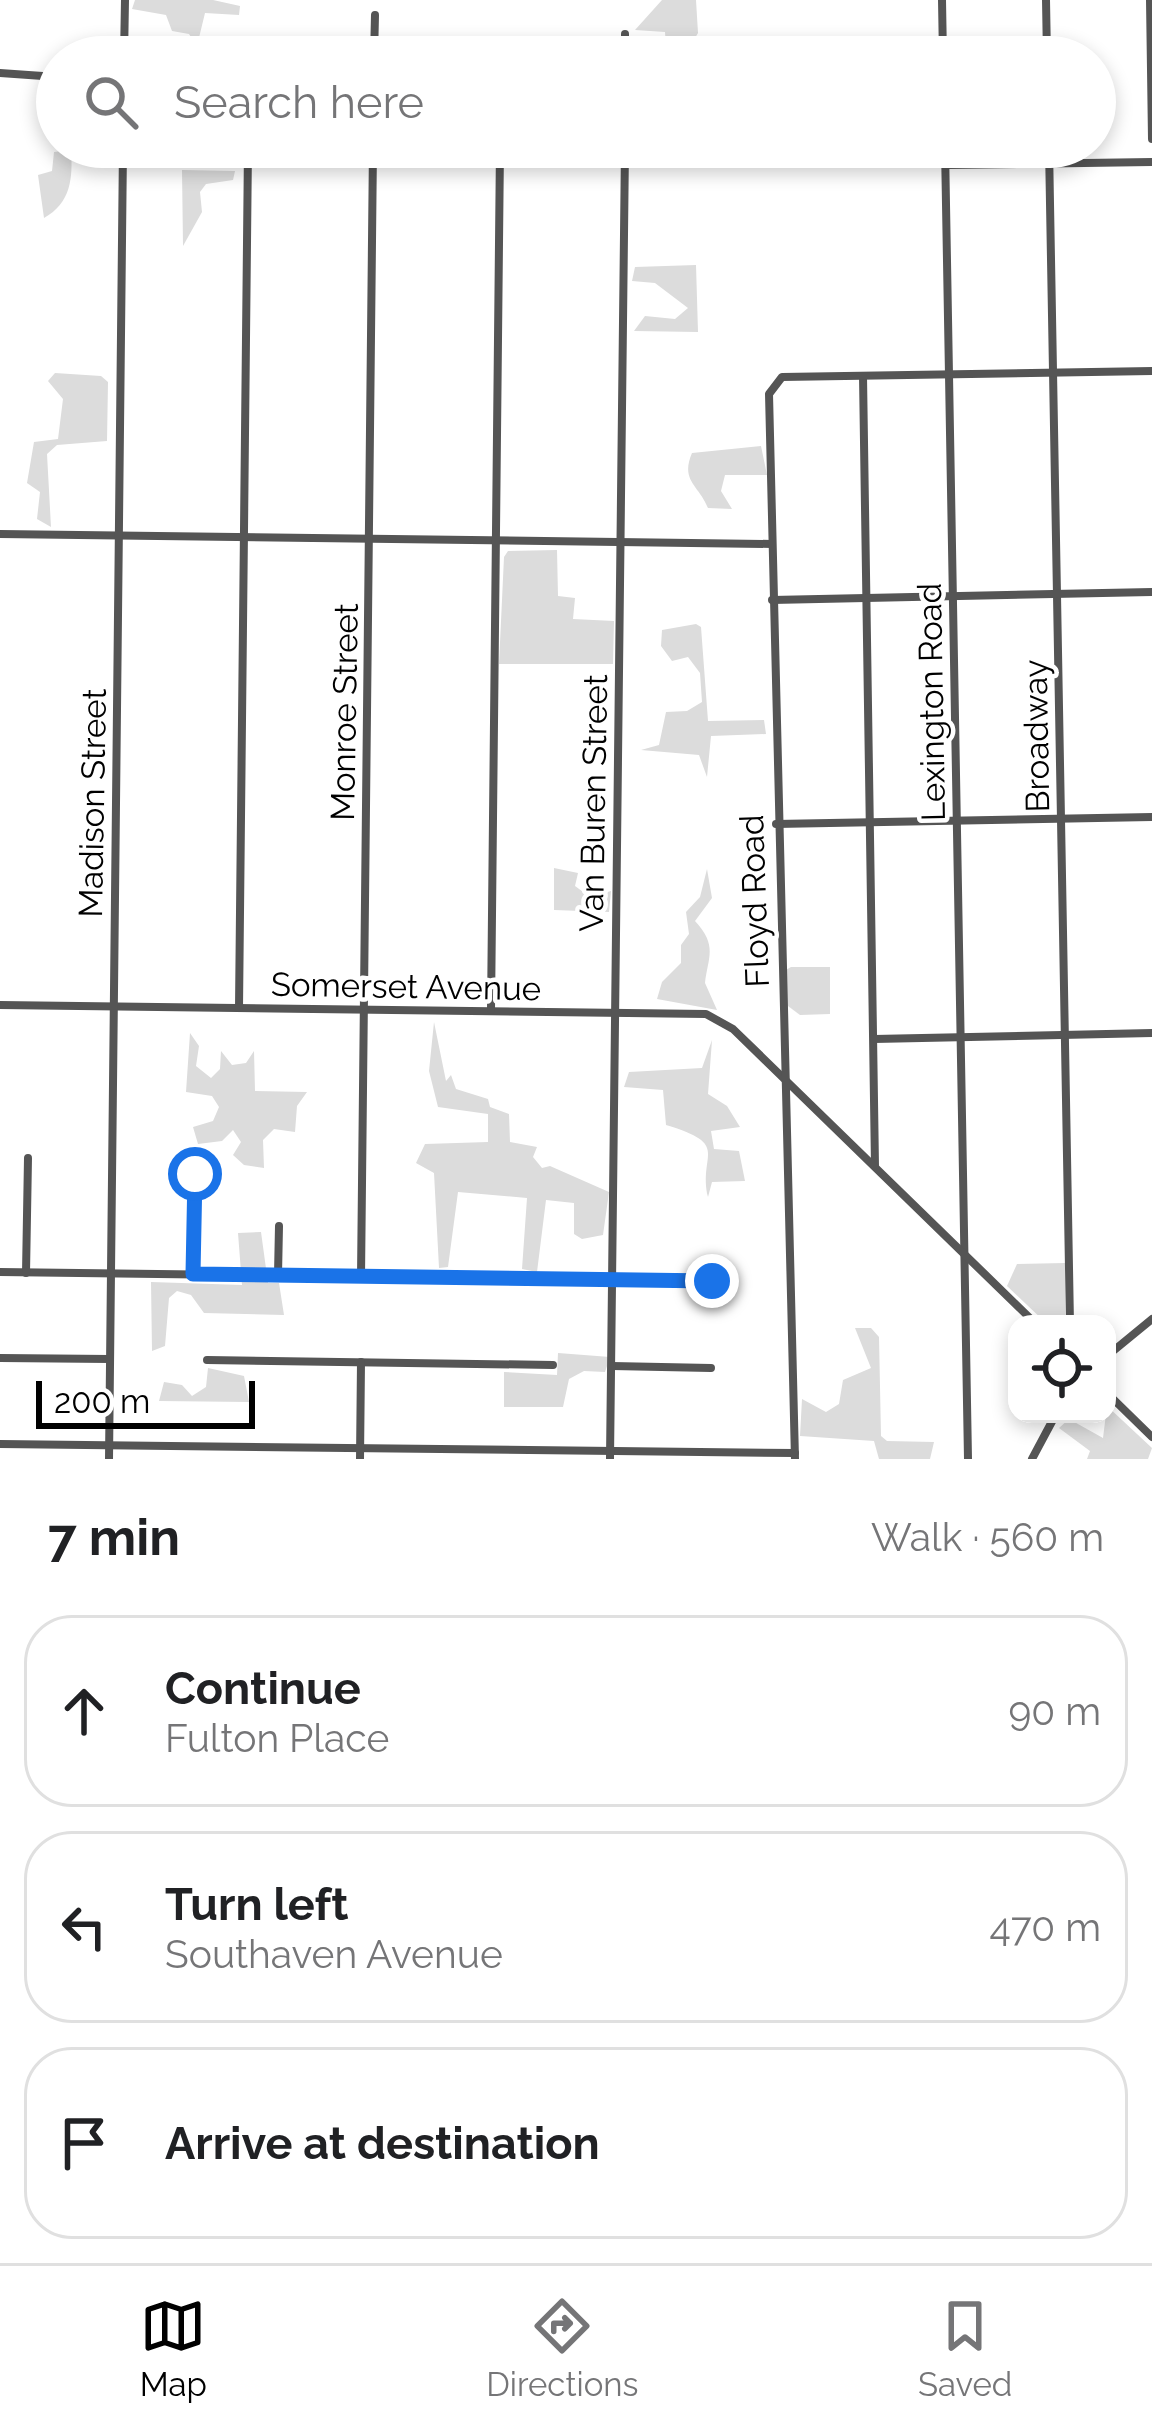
<!DOCTYPE html>
<meta charset="utf-8">
<style>
:root{--surface:#fff;--page:#f2f2f2;--text:#202124;--muted:#757577;--line:#e0e0e0;--accent:#000}
body{margin:0;font-family:Raleway,sans-serif;background:var(--page);color:var(--text)}
.controls{position:absolute;right:36px;bottom:36px;display:grid;overflow:hidden;border-radius:24px;box-shadow:0 6px 18px #0003}
.controls button{width:108px;height:108px;display:grid;place-items:center;padding:0;border:0;border-bottom:3px solid var(--line);background:var(--surface);color:var(--text);font:60px sans-serif}
.scale{position:absolute;left:36px;bottom:30px;width:219px;box-sizing:border-box;padding-left:12px;border:6px solid #000;border-top:0;font-size:33px;line-height:42px;white-space:nowrap;color:#000;-webkit-text-stroke:9px #fff;paint-order:stroke}
.stop{position:absolute;width:36px;height:36px;margin:-27px;border:9px solid #1a73e8;border-radius:50%;background:#fff}
.stop.end{background:#1a73e8;border-color:#fff;box-shadow:0 3px 12px #0008}
.list{margin:0;padding:0;list-style:none}
h2{display:flex;justify-content:space-between;align-items:center;height:156px;margin:0;padding:0 48px;font-size:51px}
h2 small{font-size:39px;font-weight:400;color:var(--muted)}
.list li{display:grid;grid-template-columns:78px 1fr auto;gap:36px;align-items:center;box-sizing:border-box;height:192px;margin:0 24px 24px;padding:0 24px;border:3px solid var(--line);border-radius:48px}
.list b{display:block;font-size:45px;white-space:nowrap}
.list p{margin:0;font-size:39px;white-space:nowrap;color:var(--muted)}
.list em{font-size:39px;font-style:normal;color:var(--muted)}
.icon{flex:none;width:66px;height:66px;fill:none;stroke:currentColor;stroke-width:2;stroke-linecap:round;stroke-linejoin:round}
.map{position:relative;flex:none;width:1152px;height:1459px;overflow:hidden}
.search{position:absolute;background:var(--surface);box-shadow:0 6px 18px #0003;left:36px;right:36px;top:36px;height:132px;display:flex;align-items:center;gap:30px;box-sizing:border-box;padding:0 42px;border-radius:66px;color:var(--muted);font-size:45px}
.sheet{height:804px;background:var(--surface)}
nav{display:flex;justify-content:space-around;align-items:center;box-sizing:border-box;height:168px;border-top:3px solid var(--line);background:var(--surface);font-size:33px;color:var(--muted)}
nav a{display:grid;justify-items:center;gap:6px}
nav .on{color:var(--accent)}
.map>svg:first-child{display:block}
.green{fill:#dcdcdc}
.lines{fill:none;stroke-linecap:round;stroke-linejoin:round}
.minor{stroke:#555;stroke-width:8}
.route{stroke:#1a73e8;stroke-width:15}
.labels{text-anchor:middle;stroke-width:9;stroke-linejoin:round;paint-order:stroke}
.street-label{font-size:33px;fill:#000;stroke:#fff}
</style>
<div class="map">
<svg width="1152" height="1459" viewBox="0 0 1152 1459">
<rect width="100%" height="100%" fill="#fff"/>
<!-- green -->
<g class="green">
<polygon points="135,0 213,0 240,6 239,15 205,13 197,46 189,34 172,31 166,15 132,9"/>
<polygon points="662,0 696,0 698,33 692,43 666,47 665,32 635,30"/>
<path d="M71,150C73,178 71,203 44,218L38,175L52,171L54,152Z"/>
<polygon points="182,170 235,171 233,180 206,184 200,192 202,212 183,246"/>
<polygon points="696,265 698,332 634,331 645,316 675,319 688,308 655,283 632,281 635,267"/>
<polygon points="55,373 101,376 108,382 107,441 57,445 47,454 51,527 37,519 40,492 27,483 34,442 58,439 63,399 48,381"/>
<path d="M761,446L767,475H725L721,491L732,509L708,508C699,485 680,481 692,453Z"/>
<polygon points="557,550 558,596 575,598 573,619 614,621 613,664 499,664 504,557 508,551"/>
<polygon points="696,624 701,627 708,721 764,720 766,734 711,736 707,777 699,755 641,750 659,745 666,712 687,711 702,702 700,673 688,657 672,661 661,646 662,630"/>
<polygon points="554,868 578,873 575,886 590,897 611,891 609,912 554,910"/>
<path d="M707,869L712,898L695,921C718,946 708,957 705,983L717,1010L657,999L662,982L681,963V945L689,934L686,912L700,897Z"/>
<polygon points="791,967 830,967 830,1014 800,1015 784,1003 784,971"/>
<polygon points="434,1022 446,1081 451,1075 456,1089 488,1099 490,1107 509,1114 510,1142 537,1147 533,1157 542,1168 550,1166 609,1192 603,1235 582,1239 574,1234 574,1203 546,1200 537,1272 522,1269 527,1198 458,1192 448,1267 439,1268 434,1173 416,1163 425,1144 488,1142 488,1114 438,1107 429,1071"/>
<polygon points="190,1033 199,1046 196,1066 211,1078 220,1069 221,1051 232,1065 246,1063 254,1051 255,1091 307,1092 297,1106 295,1132 274,1129 263,1140 264,1168 244,1165 233,1155 241,1142 233,1130 222,1141 198,1144 193,1127 213,1121 219,1107 212,1096 186,1092"/>
<path d="M712,1040L708,1094L727,1106L740,1127L711,1131L714,1149L739,1151L745,1181L712,1182L708,1197C698,1153 732,1145 666,1125L663,1090L624,1087L629,1072L702,1068Z"/>
<polygon points="261,1232 268,1283 279,1283 284,1315 204,1313 191,1295 177,1291 169,1298 165,1346 152,1351 151,1282 242,1285 238,1233"/>
<polygon points="1065,1263 1065,1324 1047,1324 1007,1286 1017,1264"/>
<polygon points="855,1328 871,1328 879,1337 881,1436 887,1441 934,1442 930,1459 879,1459 874,1441 800,1436 802,1399 826,1412 839,1404 843,1380 871,1368"/>
<polygon points="558,1353 610,1357 605,1372 584,1371 569,1379 563,1407 504,1407 504,1372 557,1375"/>
<polygon points="208,1368 244,1376 249,1402 159,1401 164,1382 182,1385 192,1396 206,1387"/>
<polygon points="1107,1406 1152,1448 1148,1459 1087,1459 1090,1451 1059,1428 1069,1419 1103,1438"/>
</g>
<g class="lines">
<!-- minor -->
<g class="minor">
<polyline points="942,0 943,57"/>
<polyline points="1046,0 1047,57"/>
<polyline points="1150,0 1152,139"/>
<polyline points="625,34 625,57"/>
<polyline points="124,57 125,0"/>
<polyline points="374,57 375,15"/>
<polyline points="0,73 57,77"/>
<polyline points="945,147 968,1459"/>
<polyline points="1049,147 1070,1324"/>
<polyline points="946,165 1152,162"/>
<polyline points="863,376 875,1166"/>
<polyline points="0,534 772,544"/>
<polyline points="772,600 1152,592"/>
<polyline points="776,824 1152,817"/>
<polyline points="0,1005 706,1014 733,1029 1036,1324"/>
<polyline points="239,1008 248,147"/>
<polyline points="491,1010 500,147"/>
<polyline points="874,1039 1152,1033"/>
<polyline points="0,1272 712,1281"/>
<polyline points="26,1273 28,1158"/>
<polyline points="193,1274 195,1174"/>
<polyline points="278,1275 279,1226"/>
<polyline points="361,1277 373,147"/>
<polyline points="1107,1356 1152,1319"/>
<polyline points="0,1358 110,1359"/>
<polyline points="207,1360 553,1365"/>
<polyline points="612,1366 711,1368"/>
<polyline points="1107,1393 1152,1437"/>
<polyline points="0,1444 795,1453"/>
<polyline points="109,1459 123,147"/>
<polyline points="360,1459 361,1362"/>
<polyline points="610,1459 625,147"/>
<polyline points="795,1459 769,394 782,377 1152,371"/>
<polyline points="1032,1459 1056,1414"/>
</g>
</g>
<g class="lines">
<!-- route -->
<polyline class="route" points="195,1174 193,1274 712,1281"/>
</g>
<g class="labels">
<!-- street labels -->
<g class="street-label">
<text transform="translate(931 702) rotate(-91)" y="12">Lexington Road</text>
<text transform="translate(344 712) rotate(-89)" y="12">Monroe Street</text>
<text transform="translate(1036 736) rotate(-91)" y="12">Broadway</text>
<text transform="translate(92 803) rotate(-89)" y="12">Madison Street</text>
<text transform="translate(593 803) rotate(-89)" y="12">Van Buren Street</text>
<text transform="translate(754 901) rotate(-92)" y="12">Floyd Road</text>
<text transform="translate(406 986) rotate(1)" y="12">Somerset Avenue</text>
</g>
</g>
</svg>
<div class="controls">
<button><svg class="icon" aria-label="locate" viewBox="0 0 24 24"><circle cx="12" cy="12" r="6"/><path d="M12 2v4M12 18v4M2 12h4M18 12h4"/></svg></button>
</div>
<div class="scale">200 m</div>
<div class="stop" style="left:195px;top:1174px"></div>
<div class="stop end" style="left:712px;top:1281px"></div>
<div class="search"><svg class="icon" aria-label="search" viewBox="0 0 24 24"><circle cx="10" cy="10" r="6"/><path d="M15 15l6 6"/></svg>Search here</div>
</div>
<section class="sheet">
<h2>7 min<small>Walk · 560 m</small></h2>
<ul class="list">
<li><svg class="icon" aria-label="ahead" viewBox="0 0 24 24"><path d="M12 20V5M6 11l6-6 6 6"/></svg><div><b>Continue</b><p>Fulton Place</p></div><em>90 m</em></li>
<li><svg class="icon" aria-label="left" viewBox="0 0 24 24"><path d="M17 20v-9H6M10 6l-5 5 5 5"/></svg><div><b>Turn left</b><p>Southaven Avenue</p></div><em>470 m</em></li>
<li><svg class="icon" aria-label="arrive" viewBox="0 0 24 24"><path d="M6 21V4h12l-3 4 3 4H6"/></svg><div><b>Arrive at destination</b></div></li>
</ul>
</section>
<nav>
<a class="on"><svg class="icon" aria-label="map" viewBox="0 0 24 24"><path d="M3 6l6-2 6 2 6-2v14l-6 2-6-2-6 2zM9 4v14M15 6v14"/></svg>Map</a>
<a><svg class="icon" aria-label="directions" viewBox="0 0 24 24"><path d="M12 3l9 9-9 9-9-9zM9 14v-3h6M13 9l2 2-2 2"/></svg>Directions</a>
<a><svg class="icon" aria-label="saved" viewBox="0 0 24 24"><path d="M7 4h10v16l-5-4-5 4z"/></svg>Saved</a>
</nav>
